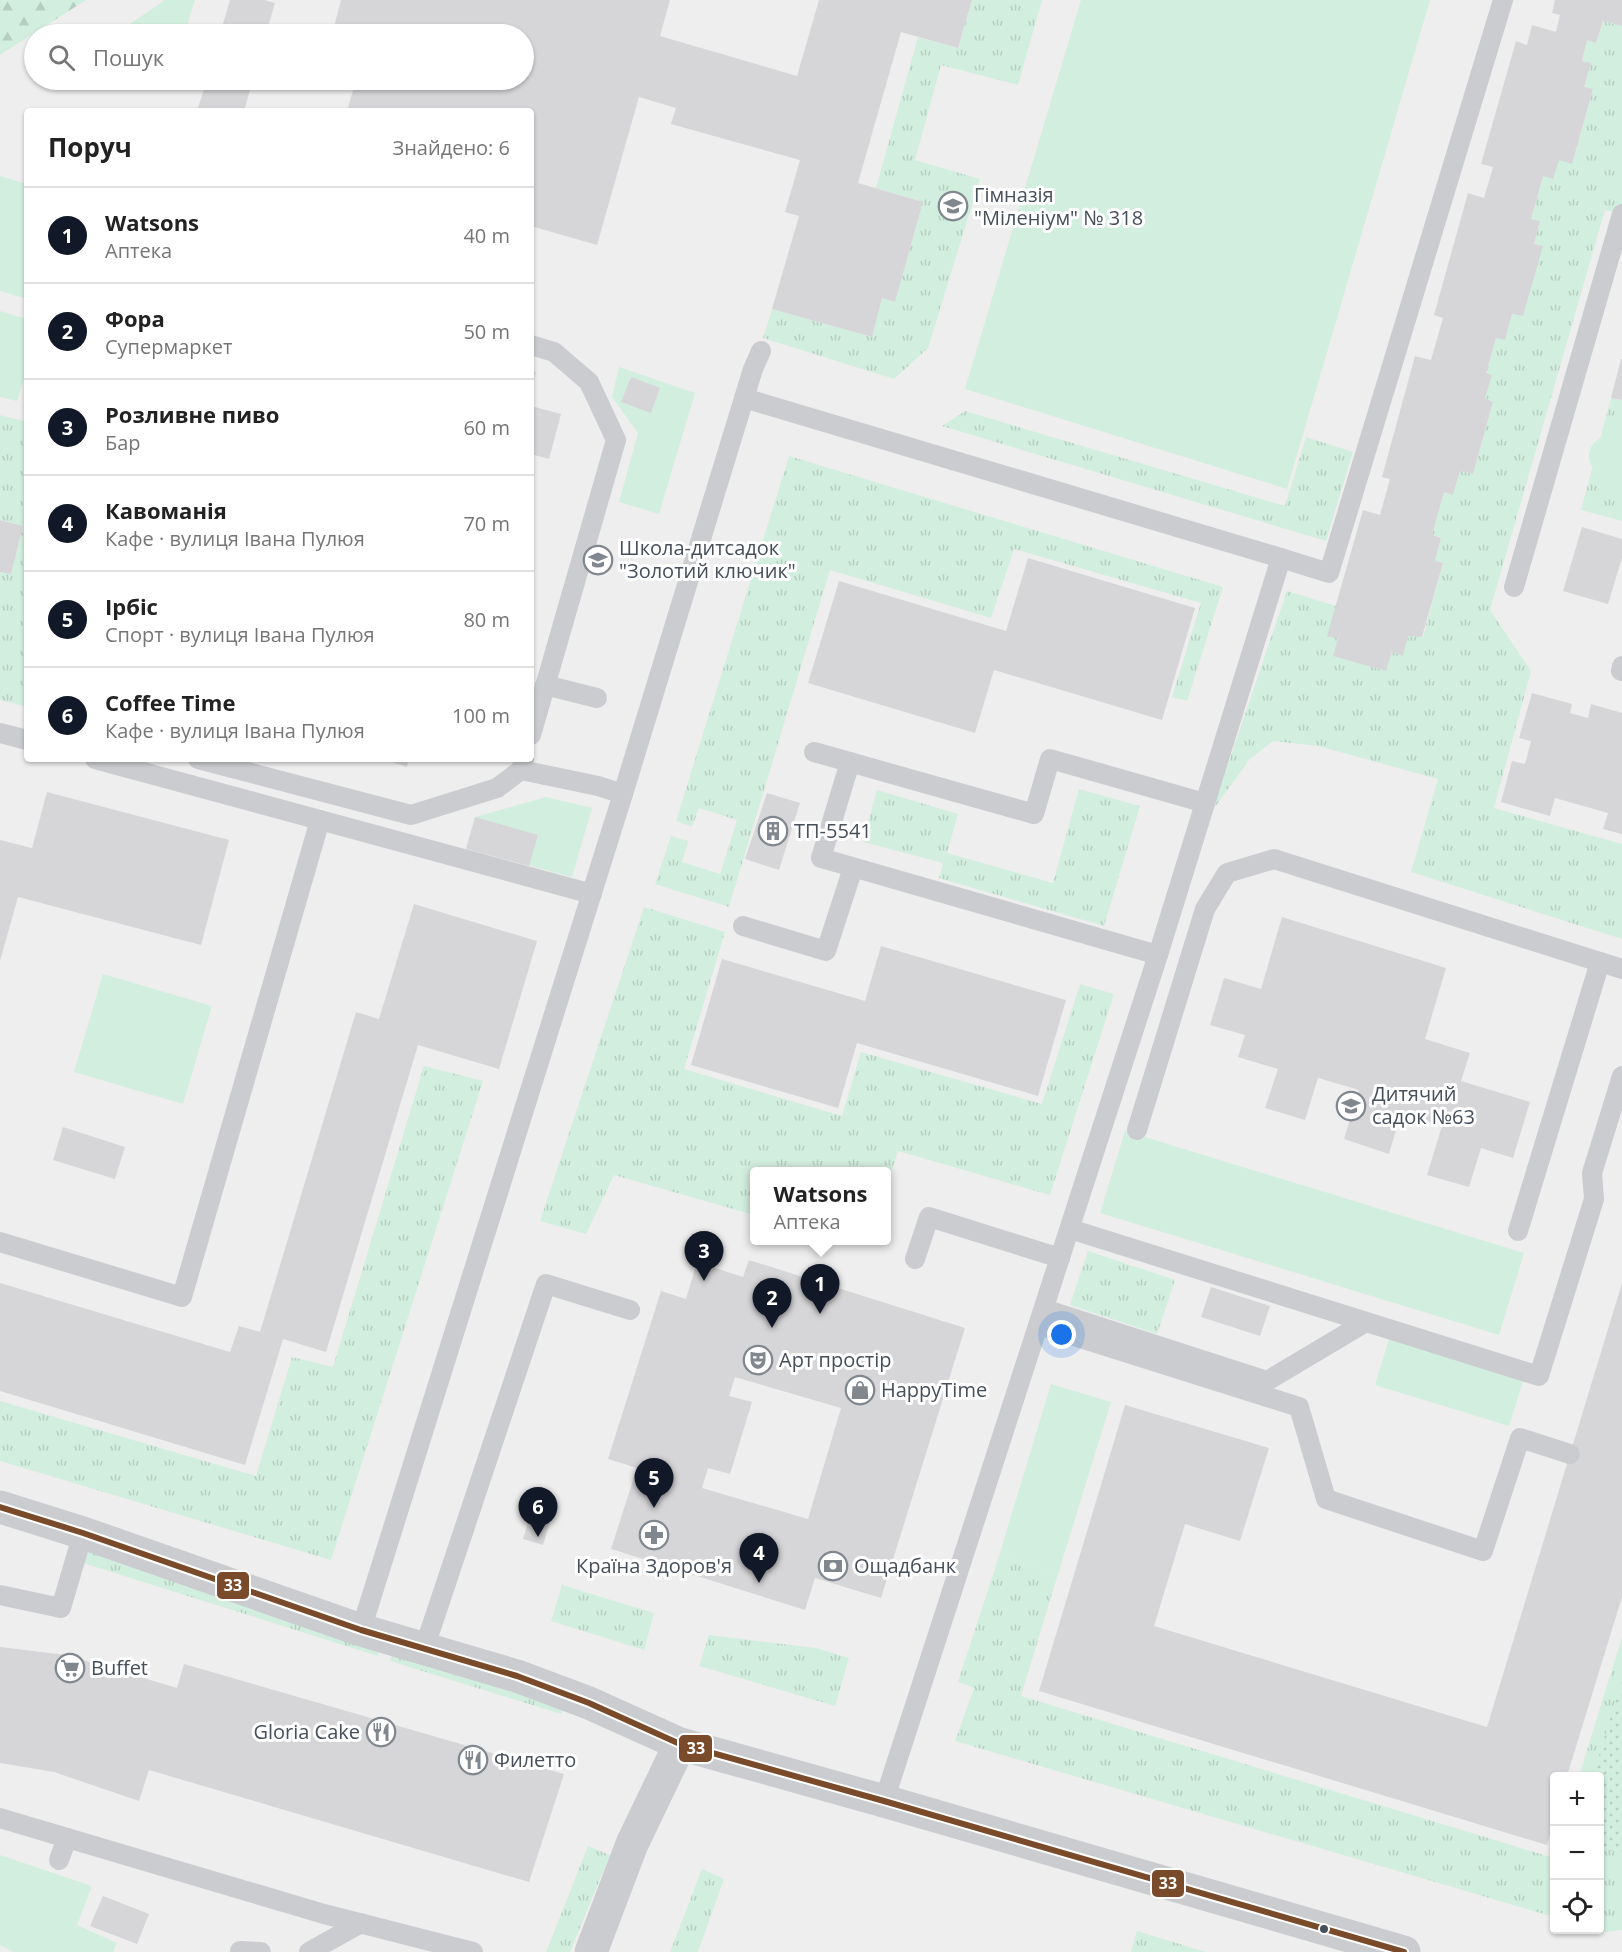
<!DOCTYPE html>
<html lang="uk">
<meta charset="utf-8">
<style>
:root{--surface:#fff;--page:#f6f6f6;--text:#222;--muted:#767676;--line:#e0e0e0;--accent:#111827}
body{margin:0;font-family:"Open Sans",sans-serif;background:var(--page);color:var(--text)}
.controls{position:absolute;right:18px;bottom:18px;display:grid;overflow:hidden;border-radius:6px;box-shadow:0 2px 4px #0004}
.controls button{width:54px;height:54px;display:grid;place-items:center;padding:0;border:0;border-bottom:2px solid var(--line);background:var(--surface);color:var(--text);font:30px sans-serif}
.you{position:absolute;left:1062px;top:1335px;width:21px;height:21px;margin:-15px;border:4px solid #fff;border-radius:50%;background:#1a73e8;box-shadow:0 0 0 9px #1a73e833}
.badge{display:grid;place-items:center;width:39px;height:39px;border-radius:50%;background:var(--accent);color:#fff;font-size:20px;font-weight:700}
.pin{position:absolute;translate:-50% -50px;filter:drop-shadow(0 2px 3px #0008)}
.pin::after{content:'';position:absolute;top:32px;width:21px;height:18px;background:inherit;clip-path:polygon(0 0,100% 0,50% 100%)}
.popup{position:absolute;left:750px;top:1167px;width:141px;height:78px;box-sizing:border-box;display:grid;place-content:center;border-radius:6px;background:var(--surface);filter:drop-shadow(0 2px 4px #0005);font-size:20px;white-space:nowrap;color:var(--muted)}
.popup b{font-size:22px;color:var(--text)}
.popup::after{content:'';position:absolute;left:50%;top:100%;margin-left:-12px;border:12px solid transparent;border-top-color:var(--surface)}
.list{margin:0;padding:0;list-style:none}
h2{display:flex;justify-content:space-between;align-items:center;height:78px;margin:0;padding:0 24px;font-size:26px}
h2 small{font-size:20px;font-weight:400;color:var(--muted)}
.list li{display:grid;grid-template-columns:39px 1fr auto;gap:18px;align-items:center;box-sizing:border-box;height:96px;padding:0 24px;border-top:2px solid var(--line)}
.list b{display:block;font-size:22px;white-space:nowrap}
.list p{margin:0;font-size:20px;white-space:nowrap;color:var(--muted)}
.list em{font-size:20px;font-style:normal;color:var(--muted)}
.icon{flex:none;width:33px;height:33px;fill:none;stroke:currentColor;stroke-width:2;stroke-linecap:round;stroke-linejoin:round}
.map{position:relative;flex:none;width:1622px;height:1952px;overflow:hidden}
.search{position:absolute;background:var(--surface);box-shadow:0 2px 4px #0004;left:24px;top:24px;width:510px;height:66px;display:flex;align-items:center;gap:15px;box-sizing:border-box;padding:0 21px;border-radius:33px;color:var(--muted);font-size:22px}
.panel{position:absolute;background:var(--surface);box-shadow:0 2px 4px #0004;left:24px;top:108px;width:510px;height:654px;border-radius:6px}
.map>svg:first-child{display:block}
.grass{fill:url(#grass-tufts)}
.forest{fill:url(#forest-firs)}
.park{fill:#d2eedf}
.garden{fill:url(#garden-dots)}
.building{fill:#d6d6d8;fill-rule:evenodd}
.lines{fill:none;stroke-linecap:round;stroke-linejoin:round}
.service{stroke:#cacccf;stroke-width:20}
.minor{stroke:#cacccf;stroke-width:33}
.tertiary{stroke:#cacccf;stroke-width:33}
.bus-1-casing{stroke:#fff;stroke-width:10}
.bus-1{stroke:#7a4b2a;stroke-width:6}
.bus-dot{fill:#464f5a;stroke:#fff;stroke-width:2}
.labels{text-anchor:middle;stroke-width:6;stroke-linejoin:round;paint-order:stroke}
.poi-label{font-size:20px;fill:#464f5a;stroke:#fff;text-anchor:start}
.line-badge{stroke:#fff;stroke-width:2}
.badge-label{font-size:16px;text-anchor:middle;font-weight:bold;fill:#fff}
</style>
<div class="map">
<svg width="1622" height="1952" viewBox="0 0 1622 1952">
<defs>
<pattern id="grass-tufts" width="24" height="20" patternUnits="userSpaceOnUse" patternTransform="scale(1.5)"><rect width="24" height="20" fill="#d2eedf"/><path d="M3 7l-1-3M5 7V3M7 7l1-3M15 17l-1-3M17 17v-4M19 17l1-3" fill="none" stroke="#b6cec2"/></pattern>
<pattern id="forest-firs" width="22" height="20" patternUnits="userSpaceOnUse" patternTransform="scale(1.5)"><rect width="22" height="20" fill="#d2eedf"/><path d="M5 1l3.5 6h-7zM16 11l3.5 6h-7z" fill="#b6cec2"/></pattern>
<pattern id="garden-dots" width="8" height="8" patternUnits="userSpaceOnUse" patternTransform="scale(1.5)"><rect width="8" height="8" fill="#d2eedf"/><path d="M2 2h.1M6 6h.1" fill="none" stroke="#b6cec2" stroke-width="1.8" stroke-linecap="round"/></pattern>
</defs>
<rect width="100%" height="100%" fill="#efeeee"/>
<!-- grass -->
<g class="grass">
<polygon points="972,0 1042,0 1018,85 941,65 915,160 980,179 928,348 894,379 763,338 772,309 872,337 882,298 895,301 923,202 876,188 918,37 958,48"/>
<polygon points="1603,21 1622,26 1622,214 1605,210 1490,610 1531,671 1494,808 1622,844 1622,939 1411,872 1438,779 1318,746 1273,741 1250,759 1212,811 1287,591 1336,606 1338,639 1334,656 1386,671 1392,652 1403,655 1408,636 1423,637 1443,563 1435,561 1441,538 1432,535 1444,492 1453,495 1460,471 1473,474 1493,402 1485,398 1491,375 1486,373 1496,338 1505,340 1512,314 1523,316 1542,246 1534,244 1540,221 1531,219 1543,176 1559,160 1572,163 1593,90 1584,87 1591,64 1582,61 1587,40 1596,43"/>
<polygon points="1611,398 1622,400 1622,521 1581,510"/>
<polygon points="965,411 1285,506 1306,437 1353,452 1326,541 942,426"/>
<polygon points="0,415 27,422 27,694 24,706 0,700 0,572 11,574 23,526 0,520"/>
<polygon points="789,456 1223,587 1187,701 1172,697 1201,603 1014,549 991,618 830,570 729,907 655,884 671,836 688,841 682,862 720,874 737,820 699,808 692,827 676,821"/>
<polygon points="1079,789 1140,806 1104,926 939,878 943,863 863,842 877,790 958,814 947,853 1053,883"/>
<polygon points="644,907 725,932 684,1069 842,1116 861,1052 1042,1104 1080,984 1114,994 1050,1195 898,1151 886,1188 886,1172 754,1172 754,1215 614,1175 586,1234 540,1221"/>
<polygon points="424,1066 483,1081 331,1560 0,1461 0,1401 256,1476 292,1357 333,1367"/>
<polygon points="1088,1251 1175,1280 1157,1334 1070,1305"/>
<polygon points="89,1542 382,1642 378,1656 83,1563"/>
<polygon points="999,1556 1058,1574 1021,1696 1554,1858 1554,1917 955,1741 974,1688 958,1682"/>
<polygon points="562,1585 654,1613 644,1650 551,1621"/>
<polygon points="709,1635 816,1648 849,1658 835,1706 699,1666"/>
<polygon points="1622,1637 1622,1930 1606,1932 1599,1930 1600,1776 1579,1776"/>
<polygon points="395,1646 565,1703 561,1714 390,1661"/>
<polygon points="588,1846 610,1855 570,1952 546,1952"/>
<polygon points="702,1869 724,1879 698,1952 670,1952"/>
<polygon points="1137,1931 1206,1952 1131,1952"/>
</g>
<!-- forest -->
<polygon class="forest" points="0,0 86,0 0,55"/>
<!-- park -->
<g class="park">
<polygon points="165,0 195,0 184,34 115,34"/>
<polygon points="1081,0 1430,0 1287,489 965,389"/>
<polygon points="0,176 27,184 27,299 0,291"/>
<polygon points="0,311 27,319 27,369 17,401 0,397"/>
<polygon points="619,367 695,393 659,514 619,502 638,433 612,397"/>
<path d="M1607,435L1614,436L1622,440V472C1594,489 1572,447 1607,435Z"/>
<polygon points="546,797 592,808 572,877 466,849 475,817"/>
<polygon points="103,974 212,1006 183,1104 74,1072"/>
<polygon points="1125,1131 1524,1253 1499,1335 1100,1213"/>
<polygon points="1389,1339 1523,1381 1509,1426 1375,1385"/>
<polygon points="1051,1384 1111,1402 1058,1574 999,1556"/>
<polygon points="0,1855 92,1886 77,1925 117,1943 113,1952 13,1952 0,1945"/>
</g>
<!-- garden -->
<polygon class="garden" points="1622,1679 1622,1854 1600,1847 1600,1776 1593,1776"/>
<!-- building -->
<g class="building">
<polygon points="230,0 264,0 275,3 266,34 220,34"/>
<polygon points="341,0 670,0 660,36 797,76 819,0 972,0 958,48 901,32 858,183 923,202 895,302 882,298 872,337 772,309 799,216 785,212 800,160 671,124 676,108 639,97 597,245 531,226 531,111 347,111 356,80 524,80 524,34 332,34"/>
<polygon points="1555,0 1622,0 1622,26 1603,21 1596,43 1587,40 1582,61 1591,63 1584,87 1593,89 1572,164 1559,160 1553,179 1543,176 1531,219 1540,221 1534,244 1543,246 1523,316 1512,314 1505,340 1496,338 1486,373 1492,375 1485,398 1493,402 1473,474 1460,471 1453,495 1444,492 1432,535 1441,538 1435,561 1443,563 1422,637 1408,636 1403,656 1392,652 1386,671 1333,656 1338,639 1327,636 1363,510 1380,515 1390,479 1382,477 1415,356 1431,360 1443,318 1434,315 1468,193 1484,198 1493,167 1481,164 1516,41 1527,45 1532,25 1556,32 1560,15 1552,13"/>
<polygon points="207,80 253,80 244,111 197,111"/>
<polygon points="1621,359 1622,359 1622,400 1611,398"/>
<polygon points="531,371 536,372 532,386 531,386"/>
<polygon points="631,377 660,388 651,413 621,402"/>
<polygon points="531,406 561,414 549,459 531,454"/>
<polygon points="0,520 23,526 11,574 0,572"/>
<polygon points="1582,527 1622,539 1622,558 1608,604 1563,591"/>
<polygon points="1028,558 1195,608 1162,720 994,670 975,733 808,683 839,581 1006,631"/>
<polygon points="1532,693 1572,704 1570,713 1588,718 1591,704 1622,713 1622,834 1603,829 1608,813 1555,798 1550,816 1501,802 1512,761 1525,764 1531,741 1519,738"/>
<polygon points="382,759 409,759 407,767"/>
<polygon points="47,792 229,840 201,945 18,897 0,961 0,840 32,848"/>
<polygon points="767,793 800,803 779,870 745,859"/>
<polygon points="475,817 538,835 529,866 466,849"/>
<polygon points="414,904 537,941 499,1069 418,1045 326,1352 283,1339 245,1465 0,1391 0,1283 230,1352 239,1326 260,1332 356,1012 379,1019"/>
<polygon points="1282,917 1446,968 1425,1039 1470,1053 1461,1081 1530,1102 1513,1158 1481,1148 1469,1187 1427,1175 1442,1126 1401,1113 1389,1154 1344,1139 1359,1090 1318,1078 1305,1120 1265,1108 1278,1069 1238,1057 1245,1035 1210,1025 1224,978 1261,989"/>
<polygon points="881,946 1066,1000 1038,1096 857,1043 838,1108 691,1065 722,959 865,1001"/>
<polygon points="63,1127 125,1147 115,1179 53,1160"/>
<path d="M749,1260L965,1328L881,1598L815,1578L805,1610L611,1549L637,1468L608,1459L661,1291L686,1299L697,1262L743,1277ZM735,1377L841,1408L808,1519L702,1488L708,1468L730,1474L752,1402L729,1396Z"/>
<polygon points="1622,1283 1622,1597 1567,1776 1554,1776 1554,1819 1547,1845 1039,1691 1125,1405 1269,1448 1240,1541 1185,1524 1154,1626 1487,1727"/>
<polygon points="1211,1287 1270,1306 1260,1336 1201,1317"/>
<polygon points="536,1497 556,1503 543,1545 523,1539"/>
<polygon points="0,1647 66,1655 177,1688 184,1664 564,1774 529,1882 149,1770 139,1801 54,1772 0,1763"/>
<polygon points="103,1896 149,1914 137,1944 90,1926"/>
</g>
<g class="lines">
<!-- service -->
<g class="service">
<polyline points="531,345 554,352 589,382 616,440 531,735"/>
<polyline points="744,398 1281,558"/>
<polyline points="1514,587 1622,214"/>
<polyline points="1621,671 1622,666"/>
<polyline points="545,685 597,698"/>
<polyline points="0,733 27,740"/>
<polyline points="814,752 1034,814 1050,759 1205,803"/>
<polyline points="95,759 592,894"/>
<polyline points="198,759 411,815 497,788 521,770 524,759"/>
<polyline points="850,762 821,858 1158,955"/>
<polyline points="521,770 598,786 623,794"/>
<polyline points="743,926 826,951 853,868"/>
<polyline points="1137,1130 1205,909 1227,873 1274,859 1622,969"/>
<polyline points="1070,1229 1539,1376 1594,1199 1592,1173 1622,1076"/>
<polyline points="1518,1231 1600,962"/>
<polyline points="0,1242 182,1297 320,820"/>
<polyline points="915,1259 929,1217 1060,1258"/>
<polyline points="1044,1309 1267,1381 1366,1322"/>
<polyline points="1039,1325 1299,1407 1326,1499 1483,1551 1520,1438 1570,1454"/>
<polyline points="0,1595 61,1608 83,1533"/>
<polyline points="361,1630 627,781 753,369 761,351"/>
<polyline points="424,1649 546,1284 630,1310"/>
<polyline points="884,1801 1158,955 1281,558 1329,573 1503,0"/>
<polyline points="0,1818 324,1914 473,1952"/>
<polyline points="59,1860 67,1838"/>
<polyline points="240,1951 261,1952"/>
<polyline points="309,1952 361,1923"/>
</g>
<!-- minor -->
<polyline class="minor" points="0,1507 83,1533 361,1630 517,1676 589,1703 680,1744"/>
<!-- tertiary -->
<polyline class="tertiary" points="591,1952 632,1844 680,1744 884,1801 1404,1952"/>
<!-- bus-1 casing -->
<g class="bus-1-casing">
<polyline id="bus-1" points="0,1507 83,1533 361,1630 517,1676 589,1703 680,1744 884,1801 1404,1952"/>
</g>
<!-- bus-1 -->
<use href="#bus-1" class="bus-1"/>
</g>
<!-- icons -->
<defs>
<g id="school-ring" transform="scale(1.5)"><circle r="9.5" fill="#fff" stroke="#81878e" stroke-width="1.5"/><path d="M0-5L7-2L0 1L-7-2ZM-4 1L0 2.5L4 1V4Q0 6-4 4Z" fill="#81878e"/></g>
<g id="building-ring" transform="scale(1.5)"><circle r="9.5" fill="#fff" stroke="#81878e" stroke-width="1.5"/><path d="M-4-6H4V6H1V3H-1V6H-4ZM-2.5-4.3h1.7v1.8h-1.7ZM.8-4.3h1.7v1.8H.8ZM-2.5-1h1.7V.8h-1.7ZM.8-1h1.7V.8H.8Z" fill="#81878e"/></g>
<g id="theatre-ring" transform="scale(1.5)"><circle r="9.5" fill="#fff" stroke="#81878e" stroke-width="1.5"/><path d="M-5-5.5Q0-4 5-5.5V0Q5 5 0 6Q-5 5-5 0ZM-3.3-2.5H-1v1.5H-3.3ZM1-2.5H3.3v1.5H1ZM-2.8 1Q0 5.5 2.8 1Z" fill="#81878e"/></g>
<g id="shop-ring" transform="scale(1.5)"><circle r="9.5" fill="#fff" stroke="#81878e" stroke-width="1.5"/><path d="M-5-2.5h2.3a2.7 3.5 0 0 1 5.4 0H5L5.5 6h-11ZM-1.5-2.5h3a1.5 2.3 0 0 0-3 0Z" fill="#81878e"/></g>
<g id="pharmacy-ring" transform="scale(1.5)"><circle r="9.5" fill="#fff" stroke="#81878e" stroke-width="1.5"/><path d="M-2-6h4v4h4v4h-4v4h-4v-4h-4v-4h4Z" fill="#81878e"/></g>
<g id="bank-ring" transform="scale(1.5)"><circle r="9.5" fill="#fff" stroke="#81878e" stroke-width="1.5"/><path d="M-6-4H6V4H-6ZM0-2.3a2.3 2.3 0 1 0 0 4.6a2.3 2.3 0 1 0 0-4.6Z" fill="#81878e"/></g>
<g id="supermarket-ring" transform="scale(1.5)"><circle r="9.5" fill="#fff" stroke="#81878e" stroke-width="1.5"/><path d="M-6-5.5h2.5l.6 2H6L4.5 2H-2.5L-4.4-4H-6ZM-1.5 3.2a1.3 1.3 0 1 0 .1 0ZM3 3.2a1.3 1.3 0 1 0 .1 0Z" fill="#81878e"/></g>
<g id="restaurant-ring" transform="scale(1.5)"><circle r="9.5" fill="#fff" stroke="#81878e" stroke-width="1.5"/><path d="M-5-6h1v4h1v-4h1v4h1v-4h1v5L-1.5 .5V6h-2V.5L-5-1ZM5-6V6H3V1.5H1.5Q1.5-4 5-6Z" fill="#81878e"/></g>
</defs>
<g fill-rule="evenodd">
<use href="#school-ring" x="953" y="206"/>
<use href="#school-ring" x="598" y="560"/>
<use href="#building-ring" x="773" y="831"/>
<use href="#school-ring" x="1351" y="1106"/>
<use href="#theatre-ring" x="758" y="1360"/>
<use href="#shop-ring" x="860" y="1390"/>
<use href="#pharmacy-ring" x="654" y="1535"/>
<use href="#bank-ring" x="833" y="1566"/>
<use href="#supermarket-ring" x="70" y="1668"/>
<use href="#restaurant-ring" x="381" y="1732"/>
<use href="#restaurant-ring" x="473" y="1760"/>
</g>
<!-- markers -->
<circle class="bus-dot" cx="1324" cy="1929" r="5"/>
<g class="labels">
<!-- poi labels -->
<g class="poi-label">
<text x="974" y="202">Гімназія<tspan x="974" dy="23">"Міленіум" № 318</tspan></text>
<text x="619" y="555">Школа-дитсадок<tspan x="619" dy="23">"Золотий ключик"</tspan></text>
<text x="794" y="838">ТП-5541</text>
<text x="1372" y="1101">Дитячий<tspan x="1372" dy="23">садок №63</tspan></text>
<text x="779" y="1367">Арт простір</text>
<text x="881" y="1397">HappyTime</text>
<text x="654" y="1573" text-anchor="middle">Країна Здоров'я</text>
<text x="854" y="1573">Ощадбанк</text>
<text x="91" y="1675">Buffet</text>
<text x="360" y="1739" text-anchor="end">Gloria Cake</text>
<text x="494" y="1767">Филетто</text>
</g>
</g>
<g class="line-badge">
<rect x="216" y="1571" width="34" height="29" rx="6" fill="#7a4b2a"/>
<rect x="678" y="1734" width="35" height="29" rx="6" fill="#7a4b2a"/>
<rect x="1151" y="1869" width="34" height="29" rx="6" fill="#7a4b2a"/>
</g>
<g class="badge-label">
<text x="233" y="1591">33</text>
<text x="696" y="1754">33</text>
<text x="1168" y="1889">33</text>
</g>
</svg>
<div class="controls">
<button>+</button>
<button>−</button>
<button><svg class="icon" aria-label="locate" viewBox="0 0 24 24"><circle cx="12" cy="12" r="6"/><path d="M12 2v4M12 18v4M2 12h4M18 12h4"/></svg></button>
</div>
<div class="you"></div>
<div class="pin badge" style="left:820px;top:1314px">1</div>
<div class="popup"><b>Watsons</b>Аптека</div>
<div class="pin badge" style="left:772px;top:1328px">2</div>
<div class="pin badge" style="left:704px;top:1281px">3</div>
<div class="pin badge" style="left:759px;top:1583px">4</div>
<div class="pin badge" style="left:654px;top:1508px">5</div>
<div class="pin badge" style="left:538px;top:1537px">6</div>
<div class="search"><svg class="icon" aria-label="search" viewBox="0 0 24 24"><circle cx="10" cy="10" r="6"/><path d="M15 15l6 6"/></svg>Пошук</div>
<section class="panel">
<h2>Поруч<small>Знайдено: 6</small></h2>
<ul class="list">
<li><span class="badge">1</span><div><b>Watsons</b><p>Аптека</p></div><em>40 m</em></li>
<li><span class="badge">2</span><div><b>Фора</b><p>Супермаркет</p></div><em>50 m</em></li>
<li><span class="badge">3</span><div><b>Розливне пиво</b><p>Бар</p></div><em>60 m</em></li>
<li><span class="badge">4</span><div><b>Кавоманія</b><p>Кафе · вулиця Івана Пулюя</p></div><em>70 m</em></li>
<li><span class="badge">5</span><div><b>Ірбіс</b><p>Спорт · вулиця Івана Пулюя</p></div><em>80 m</em></li>
<li><span class="badge">6</span><div><b>Coffee Time</b><p>Кафе · вулиця Івана Пулюя</p></div><em>100 m</em></li>
</ul>
</section>
</div>
